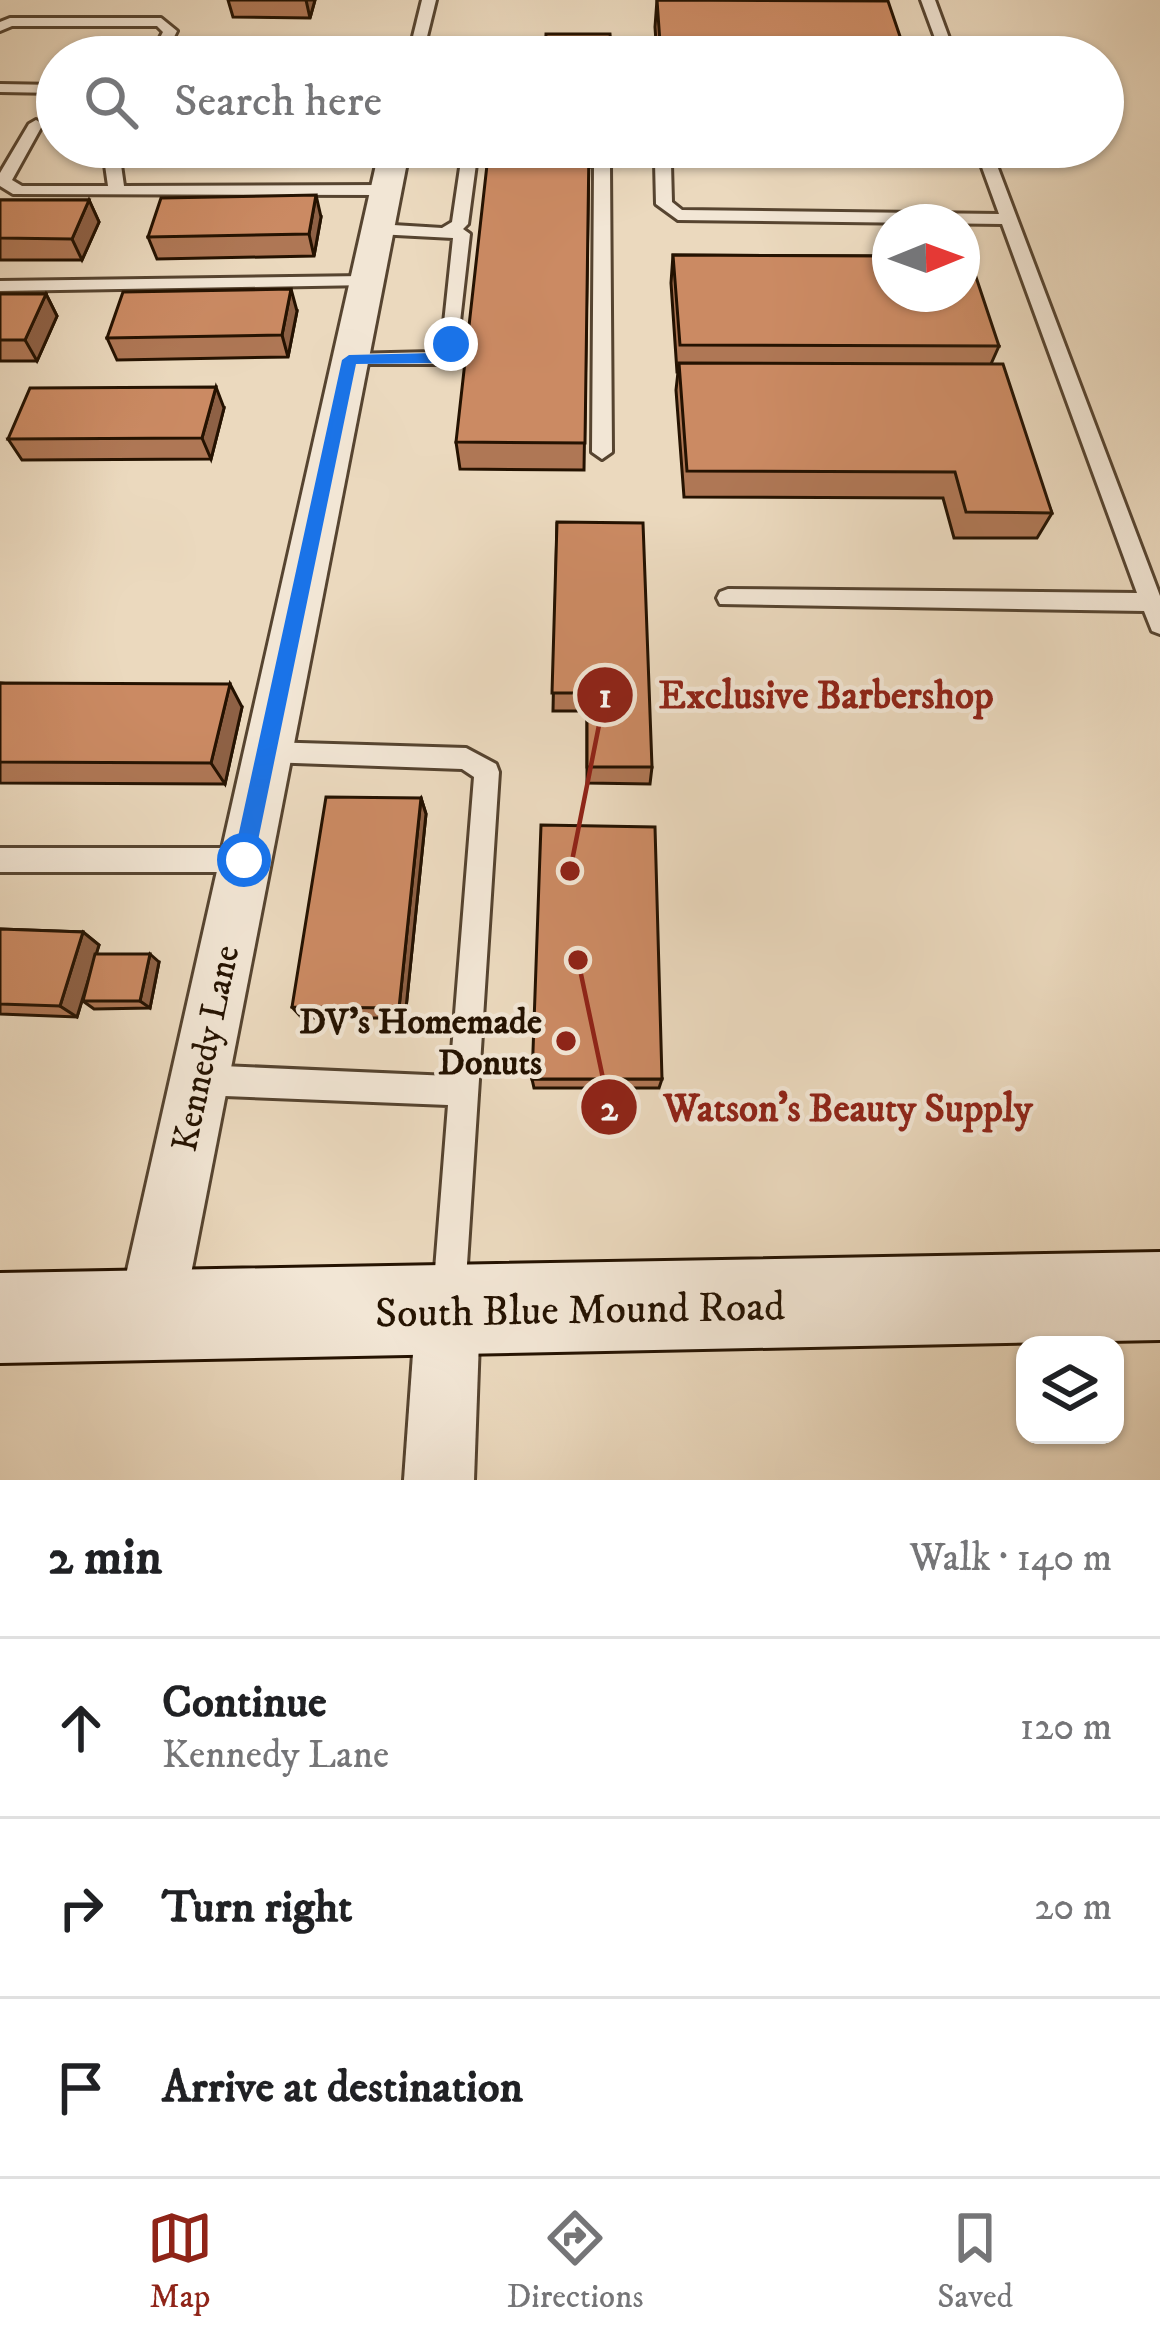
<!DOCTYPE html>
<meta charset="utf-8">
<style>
:root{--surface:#fff;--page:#f2f2f2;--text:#202124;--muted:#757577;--line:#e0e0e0;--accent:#8f2418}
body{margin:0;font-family:"IM FELL DW Pica",serif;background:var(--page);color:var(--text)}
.controls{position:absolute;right:36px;bottom:36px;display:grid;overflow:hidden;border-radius:24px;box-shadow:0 3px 9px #0004}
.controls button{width:108px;height:108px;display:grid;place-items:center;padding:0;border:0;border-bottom:3px solid var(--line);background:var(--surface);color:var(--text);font:60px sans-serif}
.compass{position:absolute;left:872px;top:204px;width:108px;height:108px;border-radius:50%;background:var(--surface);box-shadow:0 3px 9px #0004;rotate:89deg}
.stop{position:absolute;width:36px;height:36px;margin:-27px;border:9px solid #1a73e8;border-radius:50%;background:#fff}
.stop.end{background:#1a73e8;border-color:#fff;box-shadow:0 3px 12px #0008}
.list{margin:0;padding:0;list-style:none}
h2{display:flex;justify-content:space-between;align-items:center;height:156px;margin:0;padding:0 48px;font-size:51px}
h2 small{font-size:39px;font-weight:400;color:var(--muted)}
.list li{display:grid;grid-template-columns:78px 1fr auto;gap:36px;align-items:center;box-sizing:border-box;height:180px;padding:0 48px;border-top:3px solid var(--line)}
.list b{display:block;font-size:45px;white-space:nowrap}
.list p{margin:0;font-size:39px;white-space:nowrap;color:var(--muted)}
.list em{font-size:39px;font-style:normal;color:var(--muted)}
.icon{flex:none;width:66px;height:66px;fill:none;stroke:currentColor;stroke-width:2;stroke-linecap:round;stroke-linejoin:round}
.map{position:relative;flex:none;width:1160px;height:1480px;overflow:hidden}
.search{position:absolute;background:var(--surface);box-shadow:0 3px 9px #0004;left:36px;right:36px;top:36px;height:132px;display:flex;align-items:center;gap:30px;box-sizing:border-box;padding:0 42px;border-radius:66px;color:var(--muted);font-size:45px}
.sheet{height:696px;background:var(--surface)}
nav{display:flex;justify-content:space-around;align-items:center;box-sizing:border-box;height:168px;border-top:3px solid var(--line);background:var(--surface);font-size:33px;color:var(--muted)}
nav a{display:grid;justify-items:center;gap:6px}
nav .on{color:var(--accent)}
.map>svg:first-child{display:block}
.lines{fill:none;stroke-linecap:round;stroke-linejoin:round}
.lane-casing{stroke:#564430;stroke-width:6}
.street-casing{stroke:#564430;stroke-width:6}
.secondary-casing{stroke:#241201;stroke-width:6}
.lane{fill:#f2e6d5;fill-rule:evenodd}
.street{fill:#f2e6d5;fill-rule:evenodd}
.secondary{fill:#f2e6d5;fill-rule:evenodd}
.wall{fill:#af7755;stroke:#241201;stroke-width:3}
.shaded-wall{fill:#8e6145;stroke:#241201;stroke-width:3}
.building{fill:#cb8a63;stroke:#241201;stroke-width:3}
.route{fill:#1a73e8}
.poi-dot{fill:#8f2418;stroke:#f2e6d5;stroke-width:4.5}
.labels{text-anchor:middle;stroke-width:9;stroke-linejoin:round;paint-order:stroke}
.poi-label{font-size:36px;font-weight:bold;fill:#241201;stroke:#f2e6d5;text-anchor:end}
.street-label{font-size:36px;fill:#241201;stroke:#f2e6d5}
.near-street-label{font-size:42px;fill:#241201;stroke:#f2e6d5}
.leader{fill:none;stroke:#8f2418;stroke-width:4.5}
.callout-dot{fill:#8f2418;stroke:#f2e6d5;stroke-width:4.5}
.mark-label{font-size:36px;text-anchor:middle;font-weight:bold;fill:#fff}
.callout-label{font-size:39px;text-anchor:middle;font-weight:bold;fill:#8f2418;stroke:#f2e6d5;stroke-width:9;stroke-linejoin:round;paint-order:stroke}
</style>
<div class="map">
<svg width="1160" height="1480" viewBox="0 0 1160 1480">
<rect width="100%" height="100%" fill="#ebd9be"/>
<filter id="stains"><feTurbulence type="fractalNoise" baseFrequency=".00167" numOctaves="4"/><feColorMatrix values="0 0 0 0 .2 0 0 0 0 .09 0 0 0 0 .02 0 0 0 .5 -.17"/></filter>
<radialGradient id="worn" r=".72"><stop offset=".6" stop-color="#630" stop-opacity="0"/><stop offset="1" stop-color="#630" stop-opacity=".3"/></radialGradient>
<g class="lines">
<!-- lane casing -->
<g class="lane-casing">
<g id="lane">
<polygon points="422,0 436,0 422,57 408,57"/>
<polygon points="921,0 935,0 956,57 942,57"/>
<polygon points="10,18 161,18 177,31 164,57 150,57 163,32 157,26 12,26 0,31 0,22"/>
<polygon points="0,84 57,85 57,93 0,92"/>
<polygon points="36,120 43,124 12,180 22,186 108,186 105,165 112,147 128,147 121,165 124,186 385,185 393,190 385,195 13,194 0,186 0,173 29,124"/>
<path d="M974,147H990L1160,596V634L1152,631L1144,611L720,604L717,598L720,592L728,589L1137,593L1002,224L678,220L656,204L655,162L678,148ZM681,158L979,159L999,214L682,210L672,202L671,164Z"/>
<path d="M484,150H521L529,155C515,165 493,157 476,164L468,224L463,229L470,234L457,348L438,364H343V356L349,354L433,352L442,342L453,238L377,234L369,229L377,224L442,228L452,222L461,161Z"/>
<polygon points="561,150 588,152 610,165 612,452 602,459 592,452 594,167 580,160 556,158 556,152"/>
<polygon points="364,276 373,281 370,285 0,291 0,281"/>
<polygon points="267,742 466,748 496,764 499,772 465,1295 460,1306 449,1311 438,1306 433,1295 448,1105 200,1095 190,1090 185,1080 190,1070 200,1065 450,1076 474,777 462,769 267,762 258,759 255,752 258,745"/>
<polygon points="0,848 244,848 253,852 257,860 253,868 244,872 0,872"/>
</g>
</g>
<!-- street casing -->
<g class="street-casing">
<g id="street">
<polygon points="380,147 410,147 183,1315 173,1338 150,1348 127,1338 117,1315"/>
<polygon points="448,1280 471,1289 480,1312 474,1480 404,1480 416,1312 425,1289"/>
</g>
</g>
<!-- secondary casing -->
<g class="secondary-casing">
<polygon id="secondary" points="1160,1252 1160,1340 0,1363 0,1273"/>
</g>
<!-- lane -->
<use href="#lane" class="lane"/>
<!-- street -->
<use href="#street" class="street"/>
<!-- secondary -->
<use href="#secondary" class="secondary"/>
</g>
<!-- wall -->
<g class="wall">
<polygon points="228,0 315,0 310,18 233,17"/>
<polygon points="657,0 907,57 657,57 655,27"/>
<polygon points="251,147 322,147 251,149"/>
<polygon points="589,147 584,470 460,469 456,442"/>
<polygon points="0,200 89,200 99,222 82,260 0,260"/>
<polygon points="321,217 314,256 157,259 148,237"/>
<polygon points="890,237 890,294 999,346 991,364 1052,513 1037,538 954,538 943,498 684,497 676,390 678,372 677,372 671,283 673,255 885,256"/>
<polygon points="0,294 46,294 57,316 37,361 0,361"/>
<polygon points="297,311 288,357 117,360 107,338"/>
<polygon points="224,408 211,459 22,460 8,439"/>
<polygon points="557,522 652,767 650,784 587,783 587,711 553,711"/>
<polygon points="0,683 242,707 225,784 0,783"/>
<polygon points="421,798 426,814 405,1018 302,1018 292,1007"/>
<polygon points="0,929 83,932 99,945 96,954 159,962 150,1008 94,1009 83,1001 87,984 77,1017 0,1014"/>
<polygon points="532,1079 662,1079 659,1088 534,1088"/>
</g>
<!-- shaded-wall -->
<g class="shaded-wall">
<polygon points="306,0 315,0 310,18"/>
<polygon points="316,195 321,217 314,256 309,234"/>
<polygon points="89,200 99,222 82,260 72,239"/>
<polygon points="291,289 297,311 288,357 282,335"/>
<polygon points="46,294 57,316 37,361 25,340"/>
<polygon points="216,387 224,408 211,459 202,438"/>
<polygon points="230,684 242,707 225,784 211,763"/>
<polygon points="421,798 426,814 405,1018 399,1008"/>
<polygon points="83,932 99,945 77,1017 60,1006"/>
<polygon points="150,954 159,962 150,1008 140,1001"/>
</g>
<!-- building -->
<g class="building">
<polygon points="657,0 888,1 907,57 661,57"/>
<polygon points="546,34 610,34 612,57 545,57"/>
<polygon points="489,147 589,147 585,443 456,442"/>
<polygon points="316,195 309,234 148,237 161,198"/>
<polygon points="0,200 89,200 72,239 0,238"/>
<polygon points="962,235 999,346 680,345 673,255 890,256 890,294 962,294"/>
<polygon points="291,289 282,335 107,338 123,292"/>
<polygon points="0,294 46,294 25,340 0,340"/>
<polygon points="679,363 1003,364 1052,513 966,512 955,472 687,471"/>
<polygon points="216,387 202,438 8,439 30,388"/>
<polygon points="557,522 643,523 652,767 587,767 587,693 552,693"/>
<polygon points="0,683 230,684 211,763 0,762"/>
<polygon points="326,797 421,798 399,1008 292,1007"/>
<polygon points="541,825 655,827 662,1079 532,1079"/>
<polygon points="0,929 83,932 60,1006 0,1004"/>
<polygon points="95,954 150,954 140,1001 83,1001"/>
</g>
<!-- route -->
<polygon class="route" points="451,339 458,344 438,363 356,364 254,860 251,867 236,867 233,860 342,360 349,355 434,353"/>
<!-- markers -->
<circle class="poi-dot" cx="566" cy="1041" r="12"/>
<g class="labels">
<!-- poi labels -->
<g class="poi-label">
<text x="542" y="1033">DV's Homemade<tspan x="542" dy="41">Donuts</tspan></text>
</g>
<!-- street labels -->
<g class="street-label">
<text transform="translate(204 1048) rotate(-78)" y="13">Kennedy Lane</text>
</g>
<!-- near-street labels -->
<g class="near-street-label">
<text transform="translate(580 1308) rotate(-1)" y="15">South Blue Mound Road</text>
</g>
</g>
<!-- callouts -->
<path class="leader" d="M570 871L605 695M578 960L609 1107"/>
<g class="callout-dot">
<circle cx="570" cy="871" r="12"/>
<circle cx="578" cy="960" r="12"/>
<circle cx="605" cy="695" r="30"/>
<circle cx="609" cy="1107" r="30"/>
</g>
<g class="mark-label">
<text x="605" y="707">1</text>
<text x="609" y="1120">2</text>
</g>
<g class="callout-label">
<text x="826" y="708">Exclusive Barbershop</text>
<text x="848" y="1121">Watson's Beauty Supply</text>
</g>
<rect width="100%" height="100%" filter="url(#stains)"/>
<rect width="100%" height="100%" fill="url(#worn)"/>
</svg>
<div class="controls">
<button><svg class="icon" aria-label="layers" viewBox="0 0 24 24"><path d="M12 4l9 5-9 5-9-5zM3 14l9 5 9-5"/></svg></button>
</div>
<svg class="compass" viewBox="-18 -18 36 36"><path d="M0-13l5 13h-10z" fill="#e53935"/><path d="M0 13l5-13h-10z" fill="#757577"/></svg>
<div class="stop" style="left:244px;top:860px"></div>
<div class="stop end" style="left:451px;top:344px"></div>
<div class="search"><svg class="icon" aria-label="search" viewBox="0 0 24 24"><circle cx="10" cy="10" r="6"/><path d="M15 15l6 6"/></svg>Search here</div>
</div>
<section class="sheet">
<h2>2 min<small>Walk · 140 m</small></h2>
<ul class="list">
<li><svg class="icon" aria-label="ahead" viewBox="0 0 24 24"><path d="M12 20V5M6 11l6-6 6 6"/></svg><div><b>Continue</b><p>Kennedy Lane</p></div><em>120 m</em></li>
<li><svg class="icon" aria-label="right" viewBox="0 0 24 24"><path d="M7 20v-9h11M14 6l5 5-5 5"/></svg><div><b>Turn right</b></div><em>20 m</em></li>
<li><svg class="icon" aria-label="arrive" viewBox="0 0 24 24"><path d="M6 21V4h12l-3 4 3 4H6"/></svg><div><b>Arrive at destination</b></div></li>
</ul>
</section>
<nav>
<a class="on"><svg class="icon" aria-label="map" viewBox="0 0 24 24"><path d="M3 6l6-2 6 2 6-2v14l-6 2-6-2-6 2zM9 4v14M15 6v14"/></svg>Map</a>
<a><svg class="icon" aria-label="directions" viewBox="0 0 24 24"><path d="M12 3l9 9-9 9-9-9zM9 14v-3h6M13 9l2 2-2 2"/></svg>Directions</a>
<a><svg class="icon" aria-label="saved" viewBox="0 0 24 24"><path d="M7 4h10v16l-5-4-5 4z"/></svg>Saved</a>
</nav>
